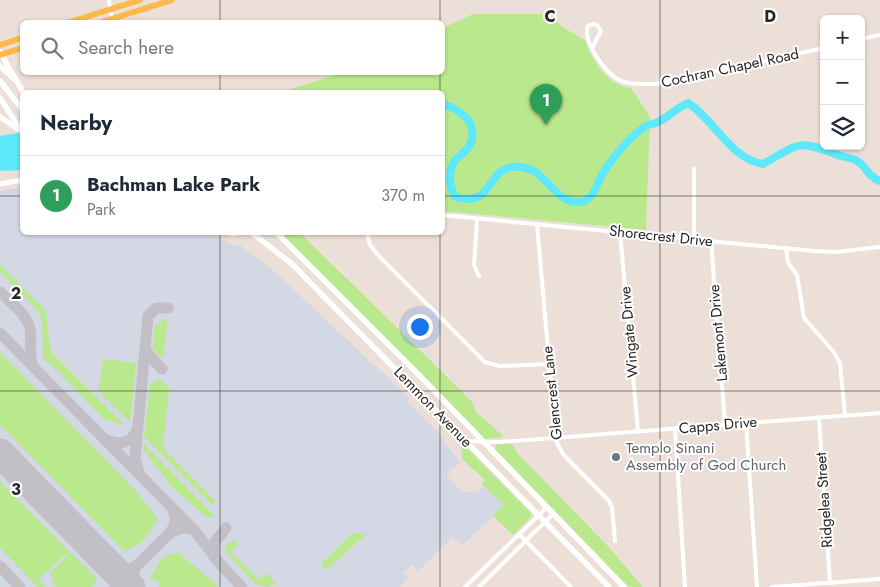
<!DOCTYPE html>
<meta charset="utf-8">
<style>
:root{--surface:#fff;--page:#f6f6f7;--text:#1f2937;--muted:#747a83;--line:#e0e1e3;--accent:#1a73e8}
body{margin:0;font-family:Jost,sans-serif;background:var(--page);color:var(--text)}
.controls{position:absolute;right:15px;top:15px;display:grid;overflow:hidden;border-radius:8px;box-shadow:0 1px 4px #0004}
.controls button{width:45px;height:45px;display:grid;place-items:center;padding:0;border:0;border-bottom:1px solid var(--line);background:var(--surface);color:var(--text);font:25px sans-serif}
.you{position:absolute;left:419px;top:326px;width:18px;height:18px;margin:-12px;border:4px solid #fff;border-radius:50%;background:#1a73e8;box-shadow:0 0 0 8px #1a73e833}
.badge{display:grid;place-items:center;width:32px;height:32px;border-radius:50%;background:var(--accent);color:#fff;font-size:16px;font-weight:700}
.pin{position:absolute;translate:-50% -41px;filter:drop-shadow(0 1px 2px #0008)}
.pin::after{content:'';position:absolute;top:26px;width:18px;height:15px;background:inherit;clip-path:polygon(0 0,100% 0,50% 100%)}
.list{margin:0;padding:0;list-style:none}
h2{display:flex;justify-content:space-between;align-items:center;height:65px;margin:0;padding:0 20px;font-size:21px}
h2 small{font-size:16px;font-weight:400;color:var(--muted)}
.list li{display:grid;grid-template-columns:32px 1fr auto;gap:15px;align-items:center;box-sizing:border-box;height:80px;padding:0 20px;border-top:1px solid var(--line)}
.list b{display:block;font-size:19px;white-space:nowrap}
.list p{margin:0;font-size:16px;white-space:nowrap;color:var(--muted)}
.list em{font-size:16px;font-style:normal;color:var(--muted)}
.icon{flex:none;width:28px;height:28px;fill:none;stroke:currentColor;stroke-width:2;stroke-linecap:round;stroke-linejoin:round}
.map{position:relative;flex:none;width:880px;height:587px;overflow:hidden}
.search{position:absolute;background:var(--surface);box-shadow:0 1px 4px #0004;left:20px;top:20px;width:425px;height:55px;display:flex;align-items:center;gap:12px;box-sizing:border-box;padding:0 18px;border-radius:8px;color:var(--muted);font-size:19px}
.panel{position:absolute;background:var(--surface);box-shadow:0 1px 4px #0004;left:20px;top:90px;width:425px;height:145px;border-radius:8px}
.map>svg:first-child{display:block}
.airport{fill:#d3d8e4}
.green{fill:#bae98d}
.water{fill:#5ee8fa}
.lines{fill:none;stroke-linecap:round;stroke-linejoin:round}
.river{stroke:#5ee8fa;stroke-width:8}
.taxiway{stroke:#c2c0c6;stroke-width:11}
.runway{stroke:#c2c0c6;stroke-width:29}
.minor{stroke:#fff;stroke-width:4}
.tertiary{stroke:#fff;stroke-width:5}
.secondary{stroke:#fff;stroke-width:5.5}
.primary{stroke:#feb94a;stroke-width:6}
.grid{fill:none;stroke:#272727;stroke-width:1;stroke-opacity:0.55}
.worship-dot{fill:#6b7280;stroke:#fff;stroke-width:2}
.labels{text-anchor:middle;stroke-width:4;stroke-linejoin:round;paint-order:stroke}
.street-label{font-size:15px;fill:#272727;stroke:#fff}
.worship-label{font-size:15px;fill:#5b616d;stroke:#fff;text-anchor:start}
.grid-label{font-size:16px;text-anchor:middle;font-weight:bold;fill:#272727;stroke:#fff;stroke-width:4;stroke-linejoin:round;paint-order:stroke}
</style>
<div class="map">
<svg width="880" height="587" viewBox="0 0 880 587">
<rect width="100%" height="100%" fill="#ecdfd7"/>
<!-- airport -->
<polygon class="airport" points="22,187 22,232 214,233 231,245 240,245 274,271 409,398 407,401 445,440 443,442 460,461 446,475 463,492 477,492 484,485 504,506 462,546 452,537 418,571 412,565 403,573 408,578 399,587 0,587 0,191"/>
<!-- green -->
<g class="green">
<path d="M473,14H547L564,28L585,40C593,61 606,85 631,88L650,117L646,230L443,211L442,92H282L340,73L442,72L443,28Z"/>
<polygon points="280,233 300,233 432,362 472,402 477,413 504,437 485,439 483,437"/>
<polygon points="0,264 46,311 50,347 53,354 124,424 122,425 104,419 51,364 43,359 42,322 38,311 0,272"/>
<path d="M164,319L168,322L163,357C149,354 153,337 155,326Z"/>
<polygon points="0,352 137,492 158,519 143,541 125,552 0,425"/>
<polygon points="103,359 136,363 130,422 98,391"/>
<polygon points="160,379 169,388 163,448 216,502 212,505 144,437 150,384"/>
<polygon points="511,442 518,454 605,543 643,587 629,587 495,449 497,444"/>
<polygon points="143,443 214,515 211,518 205,516 174,489 149,458 148,452 143,452"/>
<polygon points="461,446 466,447 531,513 531,517 513,535 493,516 504,505 481,484 485,480 463,460"/>
<polygon points="0,482 97,579 92,587 56,587 51,581 53,577 50,573 67,556 65,555 39,579 46,587 38,587 0,548"/>
<polygon points="353,533 368,533 326,570 321,564"/>
<polygon points="234,540 239,544 231,552 259,580 266,573 276,583 268,587 255,584 226,552 225,547"/>
<polygon points="174,553 179,553 219,587 159,587 159,582 150,578 161,559"/>
</g>
<!-- water -->
<polygon class="water" points="22,132 22,170 0,171 0,136"/>
<g class="lines">
<!-- river -->
<path class="river" d="M442,105C451,105 456,110 463,115C475,124 476,142 464,152C462,155 458,157 455,160C448,171 449,186 455,197C494,208 485,170 513,167C546,164 551,201 577,202C595,202 595,185 603,173C614,156 628,138 646,126C649,124 653,124 656,123C668,118 676,108 688,103C715,120 729,158 763,164C801,143 796,139 838,155C846,158 853,157 860,163C867,169 870,178 880,181"/>
<!-- taxiway -->
<g class="taxiway">
<path d="M0,292C10,302 28,315 30,329C32,342 28,354 33,366"/>
<polyline points="0,333 195,531 221,565 242,587"/>
<polyline points="145,347 149,355 162,369"/>
<path d="M107,440C119,446 131,443 137,430"/>
<polyline points="139,472 135,459 148,316 156,308 168,308"/>
<polyline points="173,509 176,520 171,532 185,527 195,531"/>
<path d="M98,551C110,562 119,576 136,566L132,578L134,587"/>
<polyline points="214,557 214,543 226,528"/>
<polyline points="0,566 20,587"/>
<polyline points="115,587 171,532"/>
</g>
<!-- runway -->
<polyline class="runway" points="0,453 131,587"/>
<!-- minor -->
<g class="minor">
<polyline points="109,0 112,19"/>
<polyline points="861,39 880,35"/>
<path d="M592,48L601,31L598,26L594,24L588,26C582,42 606,74 621,81C631,85 645,84 656,84L824,48"/>
<polyline points="694,169 694,240"/>
<polyline points="442,215 814,251 835,252 880,247"/>
<polyline points="477,219 474,265 479,276"/>
<polyline points="537,224 556,441 563,454 609,501 612,508 615,541"/>
<polyline points="367,232 370,245 377,254 485,362 499,366 549,364"/>
<polyline points="620,232 638,431"/>
<polyline points="711,241 725,424"/>
<polyline points="786,248 788,263 797,275 804,318 833,351 840,363 845,415"/>
<polyline points="819,417 830,583"/>
<polyline points="746,423 757,587"/>
<polyline points="675,428 685,587"/>
<polyline points="467,441 500,442 880,413"/>
<polyline points="519,534 571,587"/>
<polyline points="465,587 547,507"/>
<polyline points="479,587 553,514"/>
<polyline points="772,587 880,579"/>
</g>
<!-- tertiary -->
<g class="tertiary">
<polyline points="0,184 22,180"/>
<polyline points="227,232 234,234 244,232"/>
</g>
<!-- secondary -->
<g class="secondary">
<polyline points="0,52 23,92"/>
<polyline points="0,66 14,79"/>
<polyline points="0,81 22,109"/>
<polyline points="0,98 22,132"/>
<polyline points="0,117 18,129"/>
<polyline points="251,232 292,264 609,587"/>
<polyline points="276,232 421,377 624,587"/>
</g>
<!-- primary -->
<g class="primary">
<polyline points="70,22 140,0"/>
<polyline points="102,22 172,0"/>
<polyline points="0,45 22,38"/>
<polyline points="0,55 22,48"/>
</g>
</g>
<!-- grid -->
<path class="grid" d="M220,0V22M440,0V22M660,0V587M220,72V92M440,72V92M0,196H22M442,196H880M220,232V587M440,232V587M0,391H880"/>
<!-- markers -->
<circle class="worship-dot" cx="616" cy="457" r="5"/>
<g class="labels">
<!-- street labels -->
<g class="street-label">
<text transform="translate(730 68) rotate(-12)" y="5">Cochran Chapel Road</text>
<text transform="translate(661 236) rotate(6)" y="5">Shorecrest Drive</text>
<text transform="translate(629 332) rotate(-95)" y="5">Wingate Drive</text>
<text transform="translate(718 333) rotate(-95)" y="5">Lakemont Drive</text>
<text transform="translate(552 393) rotate(-96)" y="5">Glencrest Lane</text>
<text transform="translate(433 407) rotate(46)" y="5">Lemmon Avenue</text>
<text transform="translate(718 425) rotate(-5)" y="5">Capps Drive</text>
<text transform="translate(824 500) rotate(-94)" y="5">Ridgelea Street</text>
</g>
<!-- worship labels -->
<g class="worship-label">
<text x="626" y="453">Templo Sinani<tspan x="626" dy="17">Assembly of God Church</tspan></text>
</g>
</g>
<g class="grid-label">
<text x="550" y="22">C</text>
<text x="770" y="22">D</text>
<text x="16" y="299">2</text>
<text x="16" y="495">3</text>
</g>
</svg>
<div class="controls">
<button>+</button>
<button>−</button>
<button><svg class="icon" aria-label="layers" viewBox="0 0 24 24"><path d="M12 4l9 5-9 5-9-5zM3 14l9 5 9-5"/></svg></button>
</div>
<div class="you"></div>
<div class="pin badge" style="left:546px;top:125px;background:#2e9e5b">1</div>
<div class="search"><svg class="icon" aria-label="search" viewBox="0 0 24 24"><circle cx="10" cy="10" r="6"/><path d="M15 15l6 6"/></svg>Search here</div>
<section class="panel">
<h2>Nearby<small></small></h2>
<ul class="list">
<li><span class="badge" style="background:#2e9e5b">1</span><div><b>Bachman Lake Park</b><p>Park</p></div><em>370 m</em></li>
</ul>
</section>
</div>
